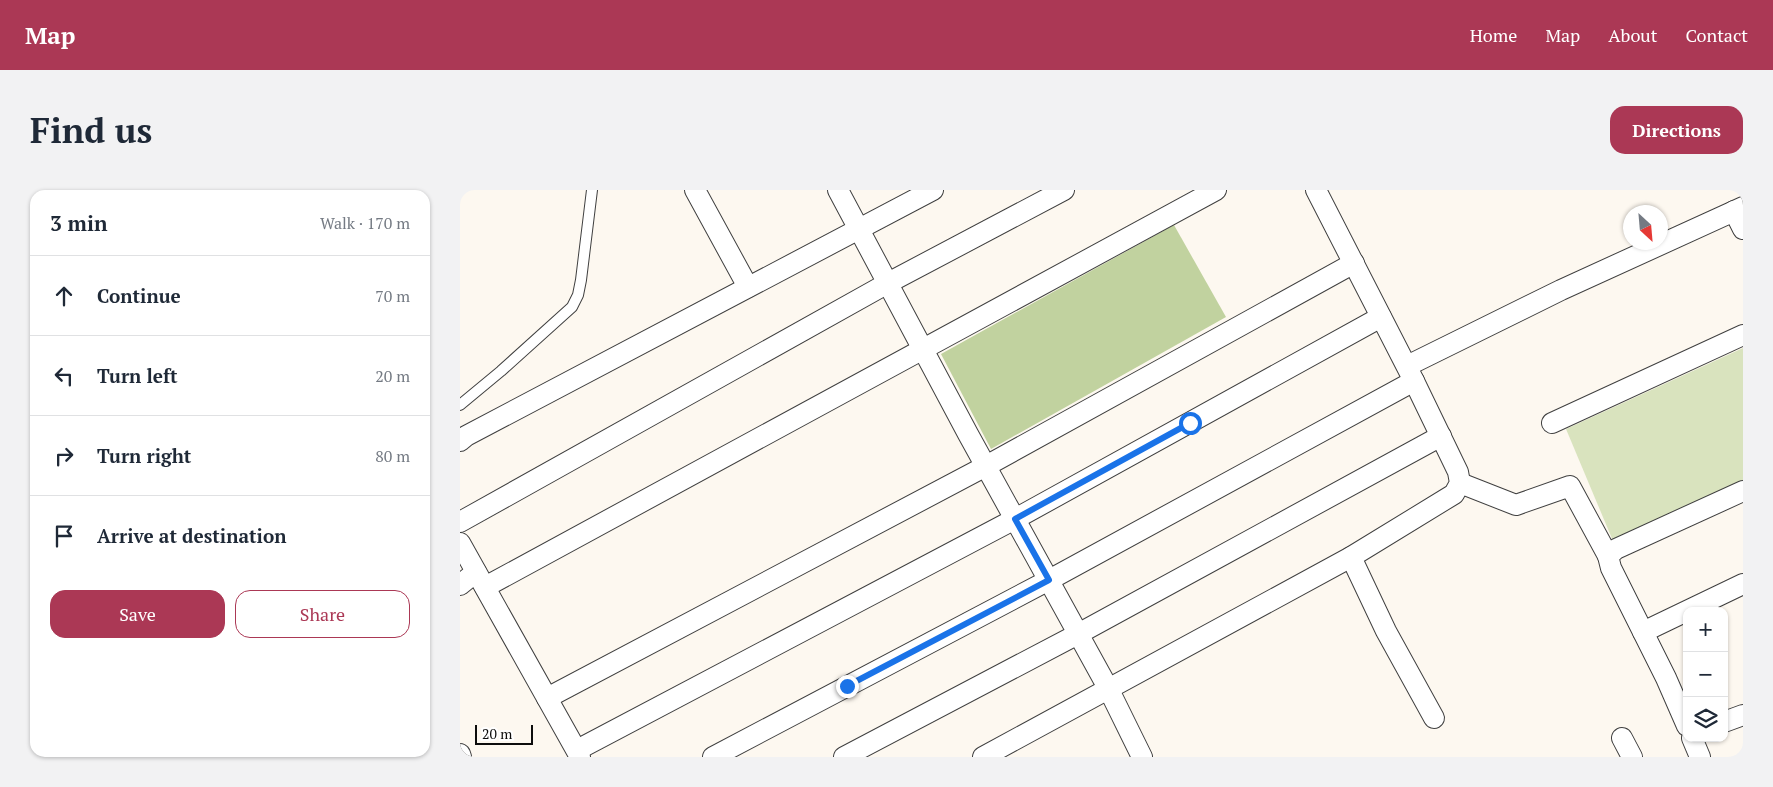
<!DOCTYPE html>
<meta charset="utf-8">
<style>
:root{--surface:#fff;--page:#f2f2f3;--text:#1f2937;--muted:#747a83;--line:#e0e1e3;--accent:#ab3855}
body{margin:0;font-family:"PT Serif",serif;background:var(--page);color:var(--text)}
.controls{position:absolute;right:15px;bottom:15px;display:grid;overflow:hidden;border-radius:10px;box-shadow:0 1px 4px #0004}
.controls button{width:45px;height:45px;display:grid;place-items:center;padding:0;border:0;border-bottom:1px solid var(--line);background:var(--surface);color:var(--text);font:25px sans-serif}
.compass{position:absolute;left:1163px;top:15px;width:45px;height:45px;border-radius:50%;background:var(--surface);box-shadow:0 1px 4px #0004;rotate:154deg}
.scale{position:absolute;left:15px;bottom:12px;width:58px;box-sizing:border-box;padding-left:5px;border:2px solid #0d0d0d;border-top:0;font-size:14px;line-height:18px;white-space:nowrap;color:#0d0d0d;-webkit-text-stroke:4px #fff;paint-order:stroke}
.stop{position:absolute;width:15px;height:15px;margin:-11px;border:4px solid #1a73e8;border-radius:50%;background:#fff}
.stop.end{background:#1a73e8;border-color:#fff;box-shadow:0 1px 5px #0008}
.list{margin:0;padding:0;list-style:none}
h2{display:flex;justify-content:space-between;align-items:center;height:65px;margin:0;padding:0 20px;font-size:21px}
h2 small{font-size:16px;font-weight:400;color:var(--muted)}
.list li{display:grid;grid-template-columns:32px 1fr auto;gap:15px;align-items:center;box-sizing:border-box;height:80px;padding:0 20px;border-top:1px solid var(--line)}
.list b{display:block;font-size:19px;white-space:nowrap}
.list em{font-size:16px;font-style:normal;color:var(--muted)}
.actions{display:flex;gap:10px;padding:15px 20px}
.actions a{flex:1;padding:11px 0;border:1px solid var(--accent);border-radius:15px;text-align:center;font-size:18px;color:var(--accent)}
.actions .main{background:var(--accent);color:#fff}
.icon{flex:none;width:28px;height:28px;fill:none;stroke:currentColor;stroke-width:2;stroke-linecap:round;stroke-linejoin:round}
.map{position:relative;flex:none;width:1283px;height:567px;overflow:hidden;border-radius:15px}
header{display:flex;align-items:center;gap:30px;box-sizing:border-box;height:70px;padding:0 25px;background:var(--accent);color:#fff}
header strong{font-size:24px}
nav{display:flex;gap:28px;margin-inline-start:auto;font-size:18px}
.intro{display:flex;align-items:center;justify-content:space-between;box-sizing:border-box;height:120px;padding:0 30px}
h1{margin:0;font-size:35px}
.button{padding:12px 22px;border-radius:15px;background:var(--accent);color:#fff;font-size:18px;font-weight:700}
main{display:flex;gap:30px;padding:0 30px}
aside{flex:1;background:var(--surface);border-radius:15px;box-shadow:0 1px 4px #0004}
.map>svg:first-child{display:block}
.green{fill:#d9e3be}
.forest{fill:#c1d29f}
.lines{fill:none;stroke-linecap:round;stroke-linejoin:round}
.lane-casing{stroke:#404040;stroke-width:12}
.street-casing{stroke:#404040;stroke-width:22}
.lane{stroke:#fff;stroke-width:10}
.street{stroke:#fff;stroke-width:20}
.route{stroke:#1a73e8;stroke-width:6}
</style>
<header>
<strong>Map</strong>
<nav><a>Home</a><a>Map</a><a>About</a><a>Contact</a></nav>
</header>
<div class="intro"><h1>Find us</h1><a class="button">Directions</a></div>
<main>
<aside>
<h2>3 min<small>Walk · 170 m</small></h2>
<ul class="list">
<li><svg class="icon" aria-label="ahead" viewBox="0 0 24 24"><path d="M12 20V5M6 11l6-6 6 6"/></svg><div><b>Continue</b></div><em>70 m</em></li>
<li><svg class="icon" aria-label="left" viewBox="0 0 24 24"><path d="M17 20v-9H6M10 6l-5 5 5 5"/></svg><div><b>Turn left</b></div><em>20 m</em></li>
<li><svg class="icon" aria-label="right" viewBox="0 0 24 24"><path d="M7 20v-9h11M14 6l5 5-5 5"/></svg><div><b>Turn right</b></div><em>80 m</em></li>
<li><svg class="icon" aria-label="arrive" viewBox="0 0 24 24"><path d="M6 21V4h12l-3 4 3 4H6"/></svg><div><b>Arrive at destination</b></div></li>
</ul>
<div class="actions"><a class="main">Save</a><a>Share</a></div>
</aside>
<div class="map">
<svg width="1283" height="567" viewBox="0 0 1283 567">
<rect width="100%" height="100%" fill="#fdf8f0"/>
<!-- green -->
<polygon class="green" points="1283,158 1283,290 1153,351 1106,239"/>
<!-- forest -->
<polygon class="forest" points="714,35 766,127 531,259 481,164"/>
<g class="lines">
<!-- lane casing -->
<g class="lane-casing">
<polyline id="lane" points="0,215 41,181 112,117 118,105 121,90 132,0"/>
</g>
<!-- street casing -->
<g class="street-casing">
<g id="street">
<polyline points="235,0 288,97"/>
<polyline points="378,0 508,244 648,498 682,567"/>
<polyline points="1274,21 1283,39"/>
<polyline points="947,176 1101,100 1283,17"/>
<polyline points="1092,233 1283,145"/>
<polyline points="0,251 6,246 473,0"/>
<polyline points="1000,293 1056,315 1110,296 1148,366"/>
<polyline points="0,332 428,93 604,0"/>
<polyline points="0,353 120,567"/>
<polyline points="891,367 926,441 974,528"/>
<polyline points="0,395 16,382"/>
<polyline points="25,397 756,0"/>
<polyline points="1183,442 1283,394"/>
<polyline points="87,508 526,276 894,73"/>
<polyline points="1264,532 1283,525"/>
<polyline points="1227,536 1206,488 1151,378 1148,366 1156,359 1283,301"/>
<polyline points="1162,548 1172,567"/>
<polyline points="1232,548 1240,567"/>
<polyline points="117,560 555,329 921,127"/>
<polyline points="0,564 1,567"/>
<polyline points="253,567 589,390 954,191"/>
<polyline points="384,567 618,444 981,246"/>
<polyline points="523,567 891,367 994,304 1000,293 998,282 954,191 856,0"/>
</g>
</g>
<!-- lane -->
<use href="#lane" class="lane"/>
<!-- street -->
<use href="#street" class="street"/>
</g>
<g class="lines">
<!-- route -->
<polyline class="route" points="387,496 589,390 555,329 730,233"/>
</g>
</svg>
<div class="controls">
<button>+</button>
<button>−</button>
<button><svg class="icon" aria-label="layers" viewBox="0 0 24 24"><path d="M12 4l9 5-9 5-9-5zM3 14l9 5 9-5"/></svg></button>
</div>
<svg class="compass" viewBox="-18 -18 36 36"><path d="M0-13l5 13h-10z" fill="#e53935"/><path d="M0 13l5-13h-10z" fill="#747a83"/></svg>
<div class="scale">20 m</div>
<div class="stop" style="left:730px;top:233px"></div>
<div class="stop end" style="left:387px;top:496px"></div>
</div>
</main>
